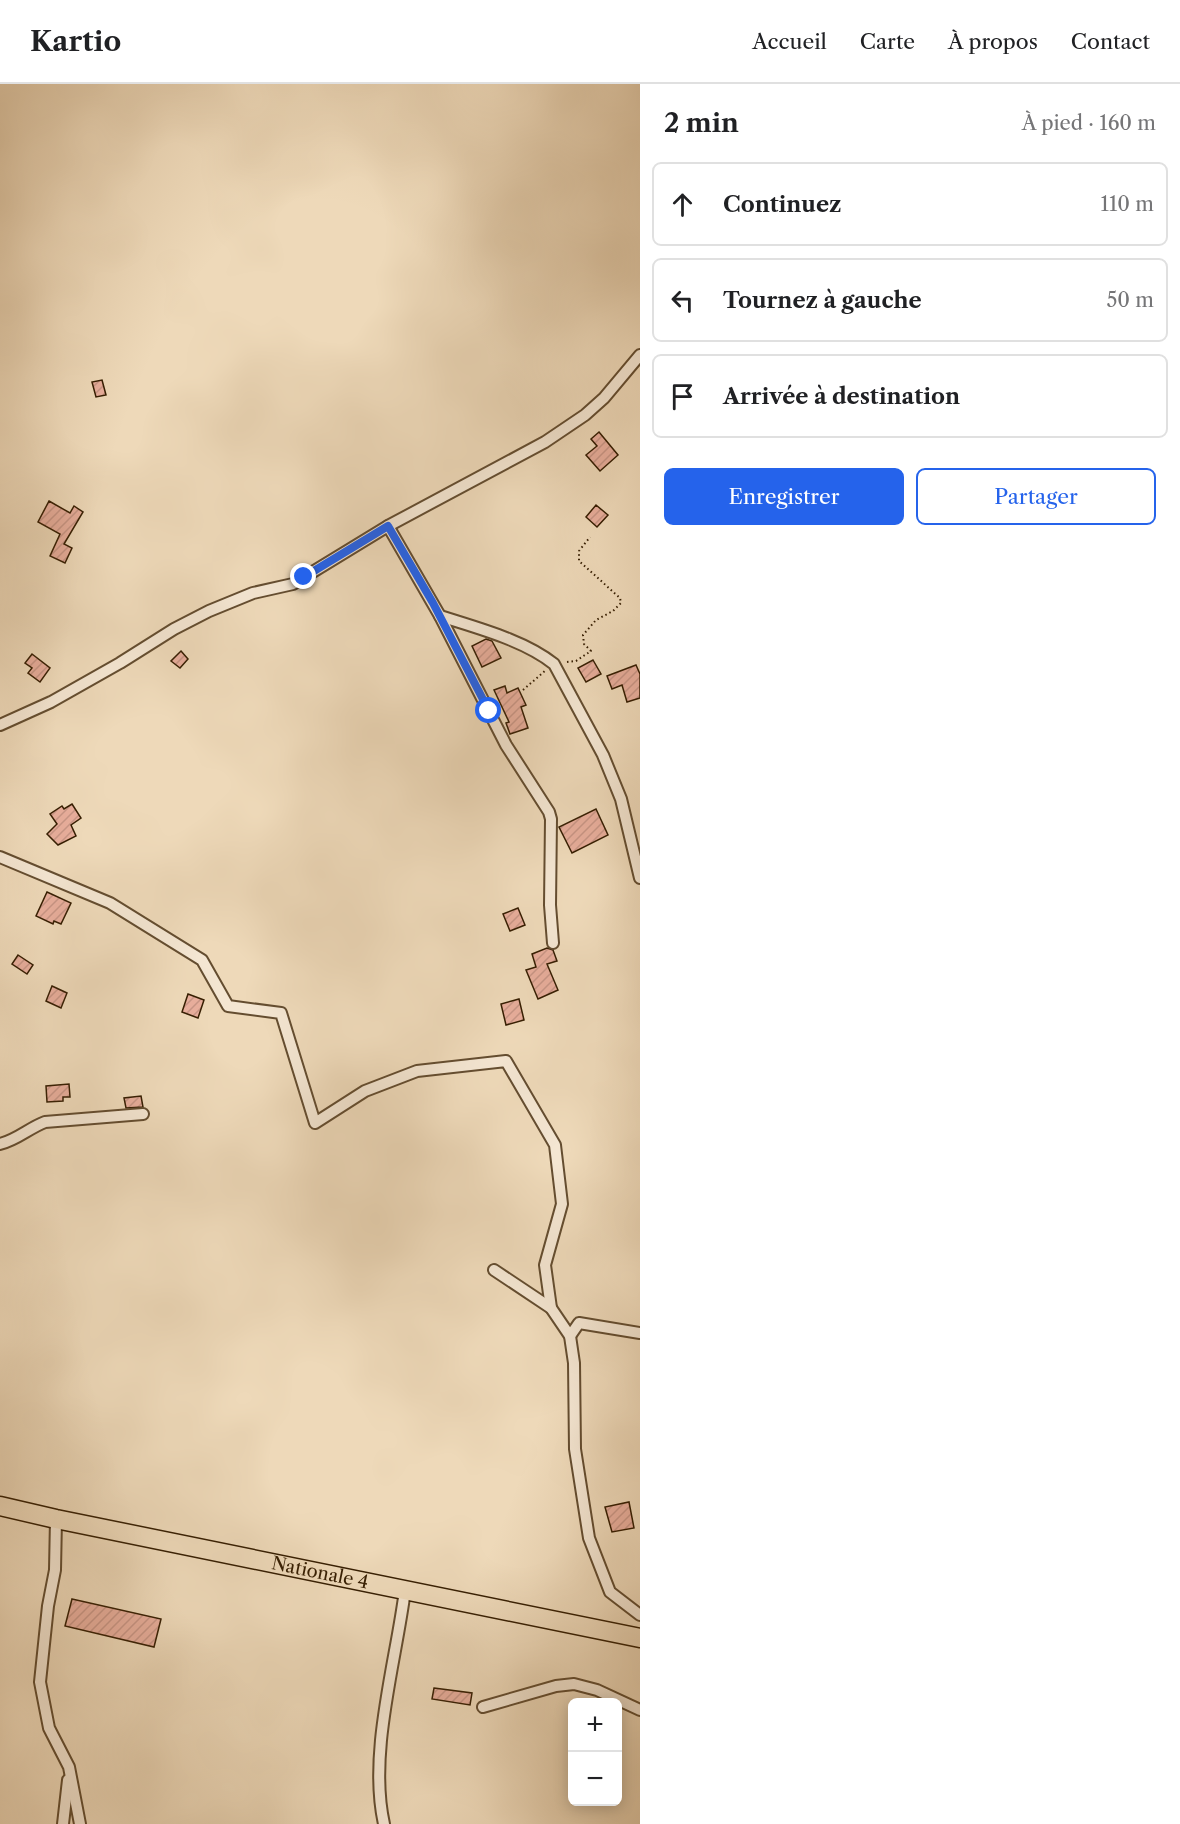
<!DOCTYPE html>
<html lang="fr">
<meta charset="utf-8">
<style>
:root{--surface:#fff;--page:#f6f6f6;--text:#202124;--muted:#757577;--line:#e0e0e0;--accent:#2563eb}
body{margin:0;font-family:"Libre Caslon Text",serif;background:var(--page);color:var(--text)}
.controls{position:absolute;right:18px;bottom:18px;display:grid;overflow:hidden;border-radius:9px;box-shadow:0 3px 15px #0003}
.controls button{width:54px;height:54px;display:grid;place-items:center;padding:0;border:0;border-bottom:2px solid var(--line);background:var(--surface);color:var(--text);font:30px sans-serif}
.stop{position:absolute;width:18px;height:18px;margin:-14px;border:4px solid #2563eb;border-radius:50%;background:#fff}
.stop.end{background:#2563eb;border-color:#fff;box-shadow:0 2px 6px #0008}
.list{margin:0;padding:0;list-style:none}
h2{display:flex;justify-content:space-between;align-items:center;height:78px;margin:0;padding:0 24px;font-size:26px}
h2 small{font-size:20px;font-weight:400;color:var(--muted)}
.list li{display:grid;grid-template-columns:39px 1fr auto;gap:18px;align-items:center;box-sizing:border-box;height:84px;margin:0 12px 12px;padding:0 12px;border:2px solid var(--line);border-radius:9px}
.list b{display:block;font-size:22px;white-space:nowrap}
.list em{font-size:20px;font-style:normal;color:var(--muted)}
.actions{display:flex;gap:12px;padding:18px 24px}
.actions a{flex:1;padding:14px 0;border:2px solid var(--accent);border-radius:9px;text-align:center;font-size:21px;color:var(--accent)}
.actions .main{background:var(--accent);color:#fff}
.icon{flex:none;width:33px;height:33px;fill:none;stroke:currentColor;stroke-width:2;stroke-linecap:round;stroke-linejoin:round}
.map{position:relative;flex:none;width:640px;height:1740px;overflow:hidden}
header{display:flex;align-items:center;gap:36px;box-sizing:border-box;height:84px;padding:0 30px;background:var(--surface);border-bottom:2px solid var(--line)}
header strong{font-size:28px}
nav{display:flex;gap:33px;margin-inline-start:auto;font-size:21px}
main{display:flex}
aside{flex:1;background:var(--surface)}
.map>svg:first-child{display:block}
.building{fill:url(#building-hatch);stroke:#361e02;stroke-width:1.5}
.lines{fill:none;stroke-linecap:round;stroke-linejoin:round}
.minor-casing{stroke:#644d30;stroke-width:14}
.trunk-casing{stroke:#361e02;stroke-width:21}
.path{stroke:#361e02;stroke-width:2;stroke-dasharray:1.5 3;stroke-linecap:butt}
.minor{stroke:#f4e6d2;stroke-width:10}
.trunk{stroke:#eed9b9;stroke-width:18}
.route{stroke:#2563eb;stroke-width:8}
.labels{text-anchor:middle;stroke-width:6;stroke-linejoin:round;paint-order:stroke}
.street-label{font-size:18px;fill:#361e02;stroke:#f4e6d2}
</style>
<header>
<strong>Kartio</strong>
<nav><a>Accueil</a><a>Carte</a><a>À propos</a><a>Contact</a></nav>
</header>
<main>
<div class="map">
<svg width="640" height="1740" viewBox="0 0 640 1740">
<defs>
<pattern id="building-hatch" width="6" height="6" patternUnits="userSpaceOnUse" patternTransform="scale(1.5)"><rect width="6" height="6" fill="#e8ae9c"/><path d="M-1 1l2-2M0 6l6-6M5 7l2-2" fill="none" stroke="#c89585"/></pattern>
</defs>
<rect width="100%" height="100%" fill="#eed9b9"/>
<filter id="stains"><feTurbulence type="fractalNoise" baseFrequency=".00333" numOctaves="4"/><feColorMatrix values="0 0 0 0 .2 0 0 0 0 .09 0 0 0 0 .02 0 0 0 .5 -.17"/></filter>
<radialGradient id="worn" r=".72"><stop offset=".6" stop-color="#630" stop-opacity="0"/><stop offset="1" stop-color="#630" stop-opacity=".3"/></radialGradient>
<!-- building -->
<g class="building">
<polygon points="102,296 106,311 96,313 92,298"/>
<polygon points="599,348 618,371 600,387 586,371 597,362 591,355"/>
<polygon points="49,417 70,429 74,422 83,428 64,460 72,464 65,479 50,472 60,450 38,438"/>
<polygon points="596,421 608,431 597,443 586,433"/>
<polygon points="486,555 492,557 501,574 482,583 472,562"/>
<polygon points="181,567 188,575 180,584 171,577"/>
<polygon points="32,570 50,584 40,598 28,589 32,584 25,579"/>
<polygon points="593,576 601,590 586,598 578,584"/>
<polygon points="636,581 640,590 640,614 627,618 622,601 612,605 607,592"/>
<polygon points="505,602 507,609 518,604 526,621 521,623 528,644 510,650 506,639 509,638 494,606"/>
<polygon points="72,720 81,734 71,741 76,752 58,761 47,750 57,740 50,730 62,722 64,725"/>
<polygon points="596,725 608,751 572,769 559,743"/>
<polygon points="47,808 71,819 61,840 54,837 53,840 36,832"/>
<polygon points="518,824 525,841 510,847 503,830"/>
<polygon points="547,864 553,866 557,877 547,880 558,906 538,915 526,886 536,883 532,870"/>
<polygon points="18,871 33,881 27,890 12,880"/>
<polygon points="52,902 67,909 61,924 46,917"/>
<polygon points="188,910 204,916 198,934 182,928"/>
<polygon points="519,915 524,936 506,941 501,920"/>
<polygon points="69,1000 70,1013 63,1013 63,1017 47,1018 46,1002"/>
<polygon points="141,1012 143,1023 126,1024 124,1014"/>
<polygon points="629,1418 634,1444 612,1448 605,1423"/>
<polygon points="72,1515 161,1535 154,1563 65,1542"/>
<polygon points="434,1604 472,1609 470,1621 432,1615"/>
</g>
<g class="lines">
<!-- minor casing -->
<g class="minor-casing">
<g id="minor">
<polyline points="388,442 440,532 506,661 549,728 551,735 550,821 553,859"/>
<path d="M440,532C477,544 524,556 554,580L603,671L621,715L640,794"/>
<polyline points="0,641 51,618 120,579 174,545 209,527 253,509 293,500 388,442 545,358 585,331 604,314 640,271"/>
<polyline points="0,773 110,819 202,876 228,922 281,929 315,1039 365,1007 417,987 506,977 555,1061 562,1120 545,1181 551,1224"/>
<path d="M0,1060C17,1056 29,1044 45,1038L143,1030"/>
<polyline points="494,1186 551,1224 570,1252 574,1279 575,1365 589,1454 610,1508 640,1531"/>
<polyline points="570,1252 579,1239 640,1249"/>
<polyline points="56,1435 55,1486 48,1522 40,1598 49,1644 69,1683 80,1740"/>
<polyline points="483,1623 556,1602 574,1600 597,1606 640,1626"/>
<polyline points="63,1740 68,1696"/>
<path d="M384,1740C368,1669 396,1578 405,1506"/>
</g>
</g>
<!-- trunk casing -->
<g class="trunk-casing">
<g id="trunk">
<path id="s1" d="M0,1422L56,1435L640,1554"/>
</g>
</g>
<!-- path -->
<g class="path">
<polyline points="567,578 576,577 591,567 584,560 583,551 596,536 613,527 621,519 620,514 579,477 579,467 590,453"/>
<polyline points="523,606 546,586"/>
</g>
<!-- minor -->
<use href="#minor" class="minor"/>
<!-- trunk -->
<use href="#trunk" class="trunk"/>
</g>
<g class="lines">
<!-- route -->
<polyline class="route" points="304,493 388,442 433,519 489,627"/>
</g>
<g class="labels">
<!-- street labels -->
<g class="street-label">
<text dy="6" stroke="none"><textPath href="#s1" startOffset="327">Nationale 4</textPath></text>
</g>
</g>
<rect width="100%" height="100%" filter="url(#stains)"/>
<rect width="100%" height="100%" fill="url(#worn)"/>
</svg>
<div class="controls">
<button>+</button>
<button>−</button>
</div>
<div class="stop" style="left:489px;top:627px"></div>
<div class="stop end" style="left:304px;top:493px"></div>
</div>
<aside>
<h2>2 min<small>À pied · 160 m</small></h2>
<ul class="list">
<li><svg class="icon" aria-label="ahead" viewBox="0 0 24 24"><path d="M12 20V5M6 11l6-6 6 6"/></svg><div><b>Continuez</b></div><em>110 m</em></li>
<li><svg class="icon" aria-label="left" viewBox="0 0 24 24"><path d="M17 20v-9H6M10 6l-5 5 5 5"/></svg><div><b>Tournez à gauche</b></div><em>50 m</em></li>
<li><svg class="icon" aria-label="arrive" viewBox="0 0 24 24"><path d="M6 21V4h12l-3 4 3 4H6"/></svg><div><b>Arrivée à destination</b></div></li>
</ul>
<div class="actions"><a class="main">Enregistrer</a><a>Partager</a></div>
</aside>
</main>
